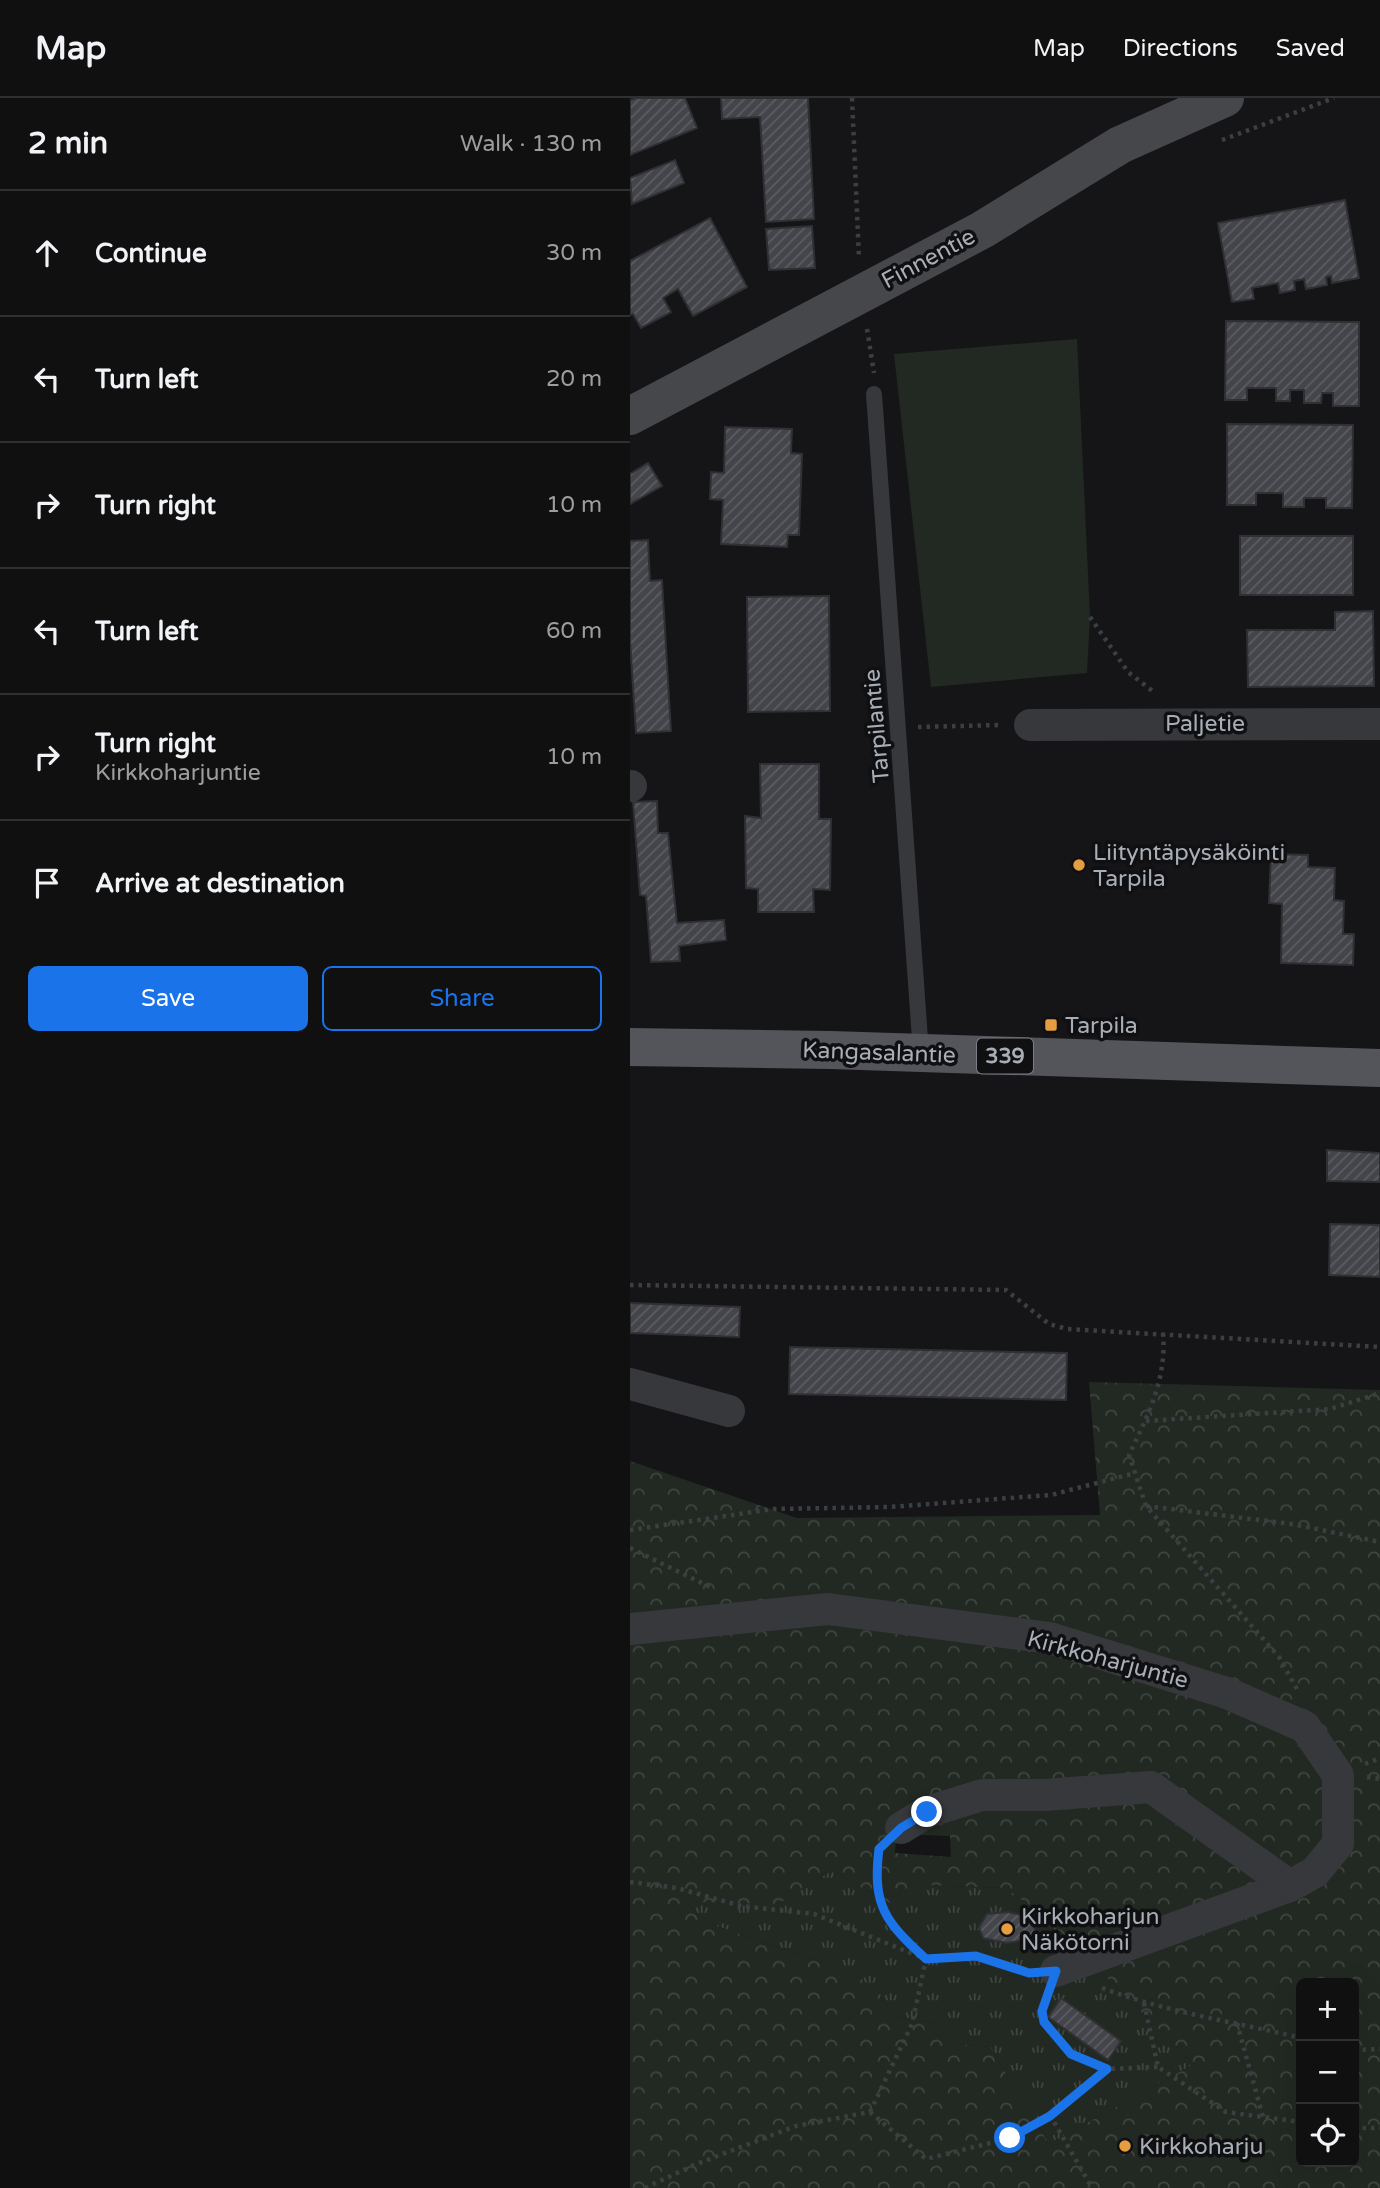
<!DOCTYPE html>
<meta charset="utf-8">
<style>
:root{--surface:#101011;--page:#19191a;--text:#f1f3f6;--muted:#9c9d9f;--line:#303031;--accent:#1a73e8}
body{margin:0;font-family:"Varela Round",sans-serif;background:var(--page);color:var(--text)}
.controls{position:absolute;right:21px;bottom:21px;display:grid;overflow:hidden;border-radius:10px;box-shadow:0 7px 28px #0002}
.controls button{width:63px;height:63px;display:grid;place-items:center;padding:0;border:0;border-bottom:2px solid var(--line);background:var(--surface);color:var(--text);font:35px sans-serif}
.stop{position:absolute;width:21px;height:21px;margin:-16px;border:5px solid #1a73e8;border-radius:50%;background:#fff}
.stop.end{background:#1a73e8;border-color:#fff;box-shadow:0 2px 7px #0008}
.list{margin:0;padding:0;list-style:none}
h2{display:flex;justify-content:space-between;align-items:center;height:91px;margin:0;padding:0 28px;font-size:30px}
h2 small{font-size:23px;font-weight:400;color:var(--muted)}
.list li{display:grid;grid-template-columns:46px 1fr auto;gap:21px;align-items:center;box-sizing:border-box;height:126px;padding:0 28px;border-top:2px solid var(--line)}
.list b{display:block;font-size:26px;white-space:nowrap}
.list p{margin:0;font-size:23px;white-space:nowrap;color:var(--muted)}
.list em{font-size:23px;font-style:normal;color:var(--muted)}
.actions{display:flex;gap:14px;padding:21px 28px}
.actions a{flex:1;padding:16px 0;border:2px solid var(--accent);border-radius:10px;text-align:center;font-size:24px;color:var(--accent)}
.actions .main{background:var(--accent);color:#fff}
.icon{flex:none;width:38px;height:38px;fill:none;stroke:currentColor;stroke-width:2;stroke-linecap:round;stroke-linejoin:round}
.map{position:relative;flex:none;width:750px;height:2090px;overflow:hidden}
header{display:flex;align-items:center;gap:42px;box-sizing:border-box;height:98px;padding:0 35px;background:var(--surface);border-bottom:2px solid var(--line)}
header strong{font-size:33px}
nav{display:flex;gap:38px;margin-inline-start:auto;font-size:24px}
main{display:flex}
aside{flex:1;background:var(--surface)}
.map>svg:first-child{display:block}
.grass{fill:url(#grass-tufts)}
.forest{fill:url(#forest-crowns);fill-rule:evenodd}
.pitch{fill:#222922}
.building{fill:url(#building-hatch);stroke:#2f3033;stroke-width:2}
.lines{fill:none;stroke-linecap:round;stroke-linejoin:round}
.path{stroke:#3c3f42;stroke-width:4.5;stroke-dasharray:3.5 5;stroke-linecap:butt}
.lane{stroke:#36383c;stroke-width:16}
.street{stroke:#36383c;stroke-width:32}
.secondary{stroke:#45474b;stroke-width:38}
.primary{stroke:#53555a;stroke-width:38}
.route{stroke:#1a73e8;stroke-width:9}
.poi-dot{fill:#e59d3f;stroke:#101012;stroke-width:2.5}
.labels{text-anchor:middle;stroke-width:7;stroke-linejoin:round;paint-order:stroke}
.shield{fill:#101012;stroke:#7a7f85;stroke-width:2}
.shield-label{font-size:21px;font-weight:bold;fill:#a8aeb6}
.street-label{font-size:23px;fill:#a8aeb6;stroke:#101012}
.poi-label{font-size:23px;fill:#a8aeb6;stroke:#101012;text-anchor:start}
</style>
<header>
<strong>Map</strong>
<nav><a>Map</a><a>Directions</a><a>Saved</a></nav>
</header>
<main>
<aside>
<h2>2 min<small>Walk · 130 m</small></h2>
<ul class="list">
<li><svg class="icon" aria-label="ahead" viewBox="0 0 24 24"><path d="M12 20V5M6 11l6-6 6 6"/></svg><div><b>Continue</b></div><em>30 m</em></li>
<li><svg class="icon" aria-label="left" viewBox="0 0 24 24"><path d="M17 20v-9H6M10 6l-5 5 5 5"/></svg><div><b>Turn left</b></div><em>20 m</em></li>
<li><svg class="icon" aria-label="right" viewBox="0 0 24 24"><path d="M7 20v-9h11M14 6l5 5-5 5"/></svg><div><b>Turn right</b></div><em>10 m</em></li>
<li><svg class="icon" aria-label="left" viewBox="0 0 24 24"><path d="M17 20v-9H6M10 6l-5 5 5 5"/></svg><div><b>Turn left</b></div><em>60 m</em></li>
<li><svg class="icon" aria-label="right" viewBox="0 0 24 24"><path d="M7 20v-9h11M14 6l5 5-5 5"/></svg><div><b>Turn right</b><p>Kirkkoharjuntie</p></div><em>10 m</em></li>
<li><svg class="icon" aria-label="arrive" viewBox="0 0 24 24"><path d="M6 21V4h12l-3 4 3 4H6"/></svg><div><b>Arrive at destination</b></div></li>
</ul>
<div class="actions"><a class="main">Save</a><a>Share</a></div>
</aside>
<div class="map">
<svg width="750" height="2090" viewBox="0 0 750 2090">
<defs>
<pattern id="grass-tufts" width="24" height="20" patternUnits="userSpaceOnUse" patternTransform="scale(1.75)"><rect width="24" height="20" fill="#222922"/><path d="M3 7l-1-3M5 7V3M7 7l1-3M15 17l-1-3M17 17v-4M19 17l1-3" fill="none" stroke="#3f4640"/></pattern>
<pattern id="forest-crowns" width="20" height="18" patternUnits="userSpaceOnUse" patternTransform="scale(1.75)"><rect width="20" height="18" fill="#222922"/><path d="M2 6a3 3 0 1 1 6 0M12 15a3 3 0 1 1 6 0" fill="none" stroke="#3f4640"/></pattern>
<pattern id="building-hatch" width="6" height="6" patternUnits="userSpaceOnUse" patternTransform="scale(1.75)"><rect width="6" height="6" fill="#44454a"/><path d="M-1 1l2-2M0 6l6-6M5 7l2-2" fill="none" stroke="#5c5d62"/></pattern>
</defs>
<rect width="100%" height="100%" fill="#151517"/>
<!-- grass -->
<polygon class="grass" points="201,1773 264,1807 293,1787 376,1790 422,1825 564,1966 419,2046 360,1949 328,1946 306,1925 263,1919 251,1897 225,1876 78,1825 54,1803 148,1806"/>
<!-- forest -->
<path class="forest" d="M459,1284L750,1292V2090H0V1363L167,1420L470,1417ZM266,1736L320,1738L321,1759L265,1755ZM201,1773L265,1808L293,1787L376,1790L422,1825L564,1966L419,2046L360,1949L328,1946L306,1925L263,1919L251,1897L225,1876L78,1825L55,1804L148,1806ZM671,1885H724V2064H671Z"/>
<!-- pitch -->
<polygon class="pitch" points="447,241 460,519 457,575 301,589 264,256"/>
<!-- building -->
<g class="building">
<polygon points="6,0 55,0 67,30 0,57 0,2"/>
<polygon points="91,0 178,0 184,121 136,124 130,19 92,21"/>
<polygon points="45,62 54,85 2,106 0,80"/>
<polygon points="715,102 729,180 702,185 701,178 696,179 697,187 676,191 674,181 664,183 665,192 650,195 648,185 622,190 624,201 602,204 588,125"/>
<polygon points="80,120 117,189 63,218 48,191 33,200 41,214 11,230 3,216 0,217 0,163"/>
<polygon points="182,128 185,170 139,172 136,131"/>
<polygon points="596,223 729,224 729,308 703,308 703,295 692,295 691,305 674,305 674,292 660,292 660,303 646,303 646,290 617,290 617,302 595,302"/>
<polygon points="597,326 723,327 722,410 696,410 696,400 674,400 674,409 653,409 653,395 626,395 626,407 597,407"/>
<polygon points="95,329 162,331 161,355 172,356 169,437 158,437 157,449 91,446 93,402 80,401 81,374 94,375"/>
<polygon points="18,365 32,388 0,406 0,376"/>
<rect x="610" y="438" width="113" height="59"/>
<polygon points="18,442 20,483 32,482 41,633 6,635 0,543 0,443"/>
<polygon points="199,498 200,613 118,614 117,499"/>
<polygon points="743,513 744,588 618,589 617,532 705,532 705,514"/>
<polygon points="130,666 189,666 189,721 201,721 200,792 183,791 184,814 128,814 128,791 116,790 115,718 131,720"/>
<polygon points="27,703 28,735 38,735 47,825 94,822 96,842 49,848 50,863 21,864 16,798 10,797 3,704"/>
<polygon points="641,756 678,757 678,769 705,770 704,802 714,803 713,836 724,836 723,867 651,865 652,806 639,805"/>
<polygon points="697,1052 750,1055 750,1084 697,1083"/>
<polygon points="700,1126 750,1127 750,1179 699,1177"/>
<polygon points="0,1205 110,1209 109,1239 0,1235"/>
<polygon points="160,1249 437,1255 436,1302 159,1296"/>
<polygon points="378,1814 400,1819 405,1832 399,1841 377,1845 353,1840 349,1829 357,1816"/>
<polygon points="431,1900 491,1943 478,1962 418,1919"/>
</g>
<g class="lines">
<!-- path -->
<g class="path">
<polyline points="222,0 229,160"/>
<polyline points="592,42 704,0"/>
<polyline points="237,231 244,275"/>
<polyline points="460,519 498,574 525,595"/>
<polyline points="288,629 370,627"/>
<polyline points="0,1187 376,1192 419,1226 437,1231 750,1249"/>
<path d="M533,1235C537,1281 518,1317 499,1357L516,1408L649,1559L668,1593"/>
<polyline points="516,1323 700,1311 750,1295"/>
<polyline points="516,1408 662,1426 750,1444"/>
<polyline points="0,1432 144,1411 259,1409 421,1397 505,1375"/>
<polyline points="0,1450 84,1491"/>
<polyline points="735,1666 750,1660"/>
<polyline points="737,1679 750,1681"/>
<polyline points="0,1784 47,1790 111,1808 184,1816 296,1861 346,1858 397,1874"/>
<path d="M472,1890C536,1914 605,1924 671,1940"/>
<polyline points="417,1900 412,1913 414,1924 441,1956 477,1971 528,1969"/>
<polyline points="514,1905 528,1969 596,2014 671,2024"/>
<polyline points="607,1925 633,2019"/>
<polyline points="724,1952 750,1951"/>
<path d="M240,2014L282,1926L296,1861C260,1828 237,1801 250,1750"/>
<polyline points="240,2014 296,2061 380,2040 420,2017 477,1971"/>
<polyline points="420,2017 462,2090"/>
<polyline points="724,2030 750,2030"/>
<polyline points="15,2090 64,2067 166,2028 240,2014"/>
</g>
<!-- lane -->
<polyline class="lane" points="244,296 291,955"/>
<!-- street -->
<g class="street">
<polyline points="400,627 750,626"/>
<polyline points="0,688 1,688"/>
<polyline points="0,1286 99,1313"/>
<polyline points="0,1531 198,1511 420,1540 597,1595 675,1629 708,1677 708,1746 685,1774 660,1788 426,1873"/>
<polyline points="271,1730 297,1714 352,1697 415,1697 521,1689 660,1788"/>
</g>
<!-- secondary -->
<polyline class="secondary" points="0,318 352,132 490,47 595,0"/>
<!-- primary -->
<polyline class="primary" points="0,949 201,952 750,970"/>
</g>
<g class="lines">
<!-- route -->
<path class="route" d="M297,1714L271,1730L249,1751C242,1807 255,1824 296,1861L346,1858L399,1875L426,1873L412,1913L414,1924L441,1956L477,1971L420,2018L380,2040"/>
</g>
<!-- markers -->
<g class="poi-dot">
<circle cx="449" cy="767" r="7"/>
<rect x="414" y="920" width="14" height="14" rx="3.5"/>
<circle cx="377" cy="1831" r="7"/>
<circle cx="495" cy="2048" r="7"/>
</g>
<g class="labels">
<!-- shield labels -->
<rect class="shield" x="347" y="940.5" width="56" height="35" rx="5"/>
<g class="shield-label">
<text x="375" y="965">339</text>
</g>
<!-- street labels -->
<g class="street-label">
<text transform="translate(298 160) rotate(-28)" y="8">Finnentie</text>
<text x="575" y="633">Paljetie</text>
<text transform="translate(246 628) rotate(-95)" y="8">Tarpilantie</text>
<text transform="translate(249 954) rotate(2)" y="8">Kangasalantie</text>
<text transform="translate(478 1561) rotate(15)" y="8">Kirkkoharjuntie</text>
</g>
<!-- poi labels -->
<g class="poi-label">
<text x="463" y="762">Liityntäpysäköinti<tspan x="463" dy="26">Tarpila</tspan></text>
<text x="435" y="935">Tarpila</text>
<text x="391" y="1826">Kirkkoharjun<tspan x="391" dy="26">Näkötorni</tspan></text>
<text x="509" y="2056">Kirkkoharju</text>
</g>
</g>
</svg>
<div class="controls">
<button>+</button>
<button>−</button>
<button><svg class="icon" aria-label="locate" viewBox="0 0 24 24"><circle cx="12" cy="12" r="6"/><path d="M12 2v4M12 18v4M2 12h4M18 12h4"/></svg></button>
</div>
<div class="stop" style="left:380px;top:2040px"></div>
<div class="stop end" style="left:297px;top:1714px"></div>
</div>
</main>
